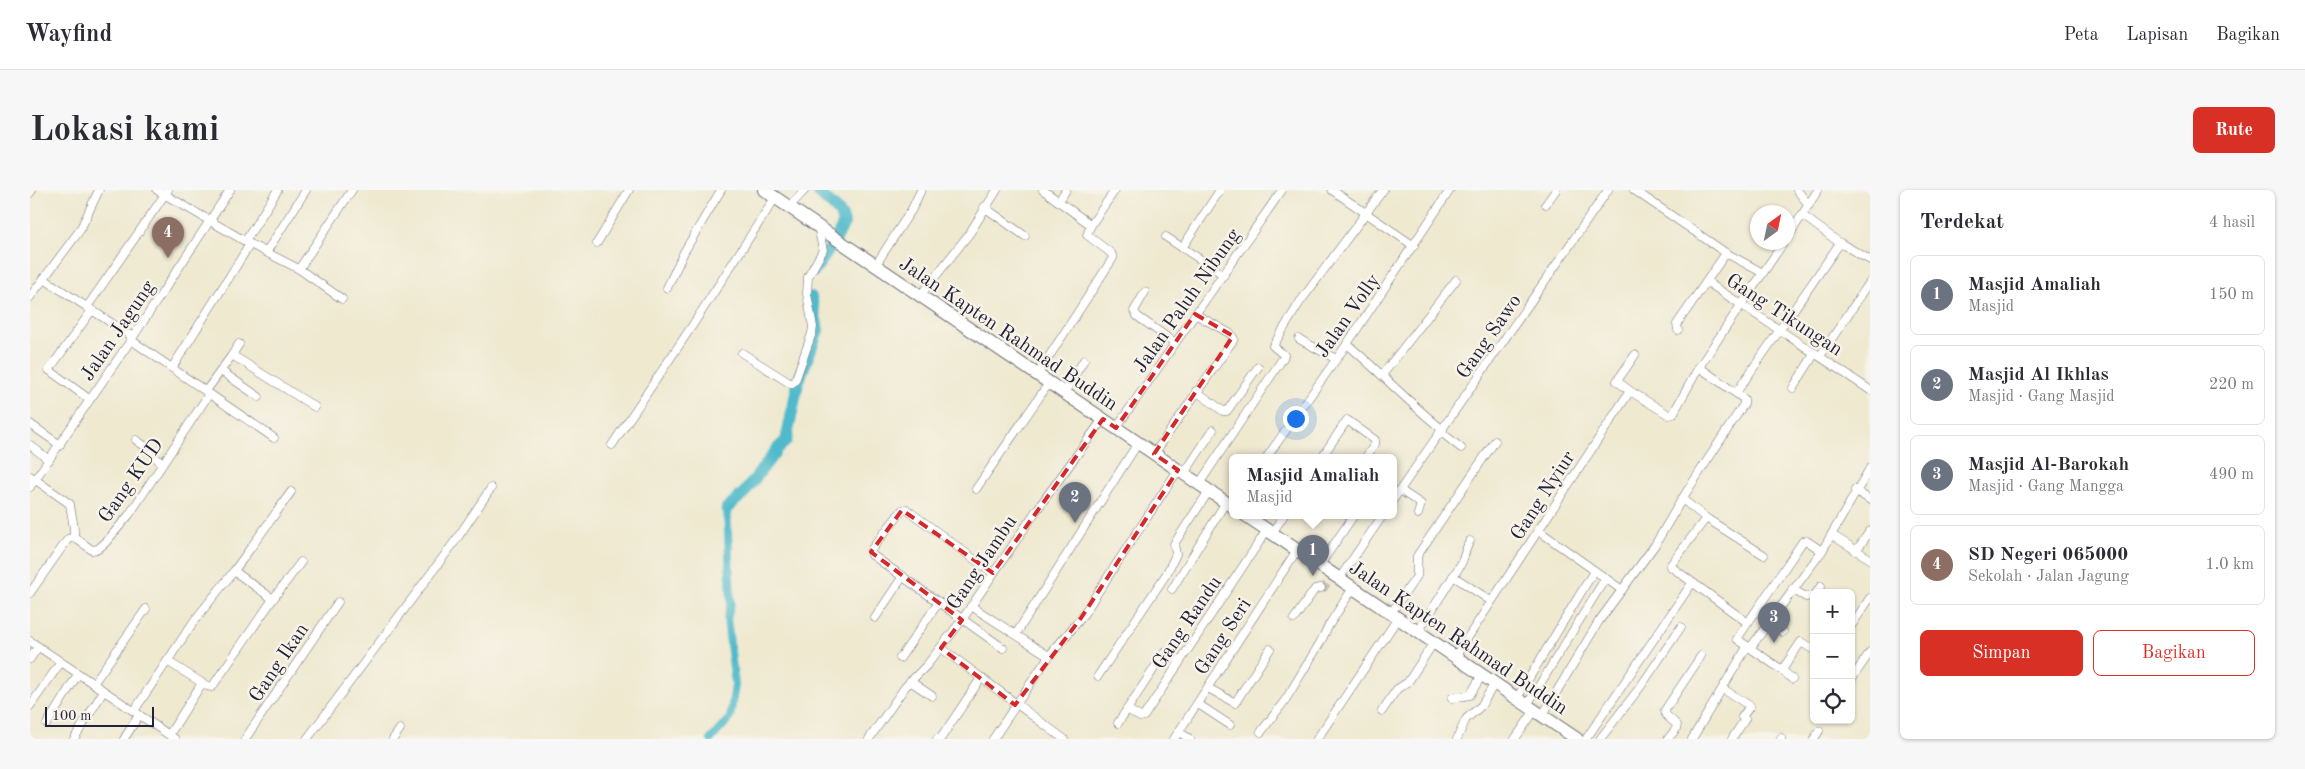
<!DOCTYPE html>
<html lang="id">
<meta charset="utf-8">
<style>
:root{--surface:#fff;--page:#f7f7f7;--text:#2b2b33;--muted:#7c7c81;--line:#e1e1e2;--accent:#d93025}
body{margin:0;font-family:"Old Standard TT",serif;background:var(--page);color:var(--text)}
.controls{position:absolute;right:15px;bottom:15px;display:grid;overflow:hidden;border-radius:8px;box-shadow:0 1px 4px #0004}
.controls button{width:45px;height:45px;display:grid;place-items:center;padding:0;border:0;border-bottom:1px solid var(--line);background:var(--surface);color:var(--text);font:25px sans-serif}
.compass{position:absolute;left:1720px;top:15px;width:45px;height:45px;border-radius:50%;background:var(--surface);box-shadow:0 1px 4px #0004;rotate:33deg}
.scale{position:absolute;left:15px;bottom:12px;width:109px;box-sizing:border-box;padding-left:5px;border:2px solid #22223b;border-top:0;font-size:14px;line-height:18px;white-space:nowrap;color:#22223b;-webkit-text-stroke:4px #f7f3e8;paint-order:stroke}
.you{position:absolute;left:1265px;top:228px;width:18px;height:18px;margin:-12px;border:4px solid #fff;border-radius:50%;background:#1a73e8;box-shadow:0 0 0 8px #1a73e833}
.badge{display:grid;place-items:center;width:32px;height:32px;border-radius:50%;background:var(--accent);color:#fff;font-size:16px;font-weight:700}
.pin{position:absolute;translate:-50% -41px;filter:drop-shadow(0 1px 2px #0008)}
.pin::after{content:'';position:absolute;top:26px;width:18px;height:15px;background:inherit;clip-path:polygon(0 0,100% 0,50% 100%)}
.popup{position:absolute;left:1199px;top:264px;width:168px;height:65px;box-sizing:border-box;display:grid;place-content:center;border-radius:8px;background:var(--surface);filter:drop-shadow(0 1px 4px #0005);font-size:16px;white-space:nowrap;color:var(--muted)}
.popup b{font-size:19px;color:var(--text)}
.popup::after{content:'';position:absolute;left:50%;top:100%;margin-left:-10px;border:10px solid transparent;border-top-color:var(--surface)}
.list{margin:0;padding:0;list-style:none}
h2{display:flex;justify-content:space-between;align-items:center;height:65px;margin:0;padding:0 20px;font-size:21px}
h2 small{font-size:16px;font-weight:400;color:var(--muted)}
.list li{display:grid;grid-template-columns:32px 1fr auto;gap:15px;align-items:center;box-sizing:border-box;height:80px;margin:0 10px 10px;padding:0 10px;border:1px solid var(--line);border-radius:8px}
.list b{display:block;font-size:19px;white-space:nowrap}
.list p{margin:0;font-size:16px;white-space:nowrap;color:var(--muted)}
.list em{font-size:16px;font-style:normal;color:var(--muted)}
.actions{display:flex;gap:10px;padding:15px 20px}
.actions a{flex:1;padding:11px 0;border:1px solid var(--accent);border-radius:8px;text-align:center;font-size:18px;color:var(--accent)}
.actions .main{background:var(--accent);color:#fff}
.icon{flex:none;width:28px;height:28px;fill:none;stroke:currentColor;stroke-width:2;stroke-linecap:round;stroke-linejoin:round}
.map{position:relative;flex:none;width:1840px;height:549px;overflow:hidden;border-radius:8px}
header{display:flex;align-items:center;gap:30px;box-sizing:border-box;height:70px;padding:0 25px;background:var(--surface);border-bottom:1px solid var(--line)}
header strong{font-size:24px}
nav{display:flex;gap:28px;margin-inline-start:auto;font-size:18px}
.intro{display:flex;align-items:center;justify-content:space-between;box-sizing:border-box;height:120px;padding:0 30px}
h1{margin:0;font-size:35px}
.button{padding:12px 22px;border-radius:8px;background:var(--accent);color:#fff;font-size:18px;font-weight:700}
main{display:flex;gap:30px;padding:0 30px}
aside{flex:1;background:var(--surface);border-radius:8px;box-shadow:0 1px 4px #0004}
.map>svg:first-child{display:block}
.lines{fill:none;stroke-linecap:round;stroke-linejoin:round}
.canal{stroke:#4fbacb;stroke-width:8}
.river{stroke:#4fbacb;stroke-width:12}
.minor-tunnel{stroke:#c6c1b2;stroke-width:8;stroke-dasharray:8 4;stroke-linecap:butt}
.minor-casing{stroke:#6a686f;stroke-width:9}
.primary-casing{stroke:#6a686f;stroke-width:14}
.minor{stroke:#fff;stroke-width:8}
.primary{stroke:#fff;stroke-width:12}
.marked{fill:none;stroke:#d62828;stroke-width:4;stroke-dasharray:10 6;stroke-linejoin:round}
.labels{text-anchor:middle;stroke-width:5;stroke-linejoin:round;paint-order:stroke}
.street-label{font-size:20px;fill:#22223b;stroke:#f7f3e8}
</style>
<header>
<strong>Wayfind</strong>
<nav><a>Peta</a><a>Lapisan</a><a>Bagikan</a></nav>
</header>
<div class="intro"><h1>Lokasi kami</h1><a class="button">Rute</a></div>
<main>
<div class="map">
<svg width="1840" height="549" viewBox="0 0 1840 549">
<rect width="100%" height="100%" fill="#f7f3e8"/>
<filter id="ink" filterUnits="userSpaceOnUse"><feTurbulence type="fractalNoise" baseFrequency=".02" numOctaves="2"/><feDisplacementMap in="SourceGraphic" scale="10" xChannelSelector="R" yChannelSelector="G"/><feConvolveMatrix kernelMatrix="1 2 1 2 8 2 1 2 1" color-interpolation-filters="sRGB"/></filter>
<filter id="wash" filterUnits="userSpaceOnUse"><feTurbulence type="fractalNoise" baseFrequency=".0096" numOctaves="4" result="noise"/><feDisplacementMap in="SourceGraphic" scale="20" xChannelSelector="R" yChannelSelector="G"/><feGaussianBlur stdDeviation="1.12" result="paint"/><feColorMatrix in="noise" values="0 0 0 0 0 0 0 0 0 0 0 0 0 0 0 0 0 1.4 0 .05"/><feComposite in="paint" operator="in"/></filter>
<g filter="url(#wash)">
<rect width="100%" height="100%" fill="#efe9d0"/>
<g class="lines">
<!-- canal -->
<polyline class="canal" points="681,549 700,528 705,495 697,429 701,413 697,318"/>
<!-- river -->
<g class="river">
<path d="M784,81L805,51L814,33C810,17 796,13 787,0"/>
<polyline points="697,318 714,303 748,258 756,251 768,193 788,140 781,107"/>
</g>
</g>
</g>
<g filter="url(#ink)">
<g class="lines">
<!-- minor-tunnel -->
<polyline class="minor-tunnel" points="1291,398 1294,398 1299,390"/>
<!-- minor casing -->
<g class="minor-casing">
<g id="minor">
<polyline points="127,0 220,54 269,79 312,109"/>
<polyline points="1013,0 1061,35 1085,0"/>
<polyline points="1302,0 1384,56"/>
<polyline points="1604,0 1696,63 1733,83"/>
<polyline points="1767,0 1779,15"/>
<polyline points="0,3 2,0"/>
<polyline points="1029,11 1036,0"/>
<polyline points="1516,14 1526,0"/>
<polyline points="759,17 775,0"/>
<polyline points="954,17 995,46"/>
<polyline points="1772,25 1810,53 1840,70"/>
<polyline points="1136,47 1194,85"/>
<polyline points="1758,47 1788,0"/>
<polyline points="216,50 247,1"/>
<polyline points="567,53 599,0"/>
<polyline points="1152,58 1190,0"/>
<polyline points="237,61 276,0"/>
<polyline points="845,76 882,19 891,0"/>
<polyline points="269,79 322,0"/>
<polyline points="14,89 103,147"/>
<polyline points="1677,92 1840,200"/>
<polyline points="637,98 654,62 691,0"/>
<polyline points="1115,102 1104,121 1107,126 1145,153"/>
<polyline points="890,106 939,44 967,0"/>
<polyline points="0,107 50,40 69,0"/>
<polyline points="57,117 138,0"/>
<polyline points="1648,140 1647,134 1696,63"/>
<polyline points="1269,149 1306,169"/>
<polyline points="101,150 244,248"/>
<path d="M1317,154C1350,182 1379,213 1413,240"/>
<polyline points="712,163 761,194 765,191 782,143 783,137 777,104 778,87 793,60 788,37"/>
<polyline points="202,165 209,154"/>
<polyline points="1790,166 1840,92"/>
<polyline points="142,178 220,54"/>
<polyline points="191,181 229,207"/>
<polyline points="1353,184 1426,90"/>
<polyline points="1007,185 1083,68 1081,63 1057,45 1061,35"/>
<polyline points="1763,198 1785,163"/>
<polyline points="176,201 202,165 285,217"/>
<polyline points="1166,201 1193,221 1197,221 1228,177"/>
<polyline points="1600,201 1639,225 1643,224 1669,177 1754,52"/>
<polyline points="1034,203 1054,170"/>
<polyline points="1706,203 1810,53"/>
<polyline points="59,209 19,180 62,120"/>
<polyline points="0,234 30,255"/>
<polyline points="1086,238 1252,0"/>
<polyline points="1411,242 1431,258"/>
<polyline points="106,250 116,257 132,274"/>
<polyline points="0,255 19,270"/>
<polyline points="582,255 662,136 745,8"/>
<polyline points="1124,264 1204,149 1201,144 1165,124"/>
<polyline points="1237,267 1317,154 1420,0"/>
<polyline points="1292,267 1317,230 1345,250 1345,254 1336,267"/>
<polyline points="1154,284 1183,240"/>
<path d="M0,286L40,314C41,325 45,336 44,347"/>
<polyline points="1169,294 1253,168 1254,165 1243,156 1270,112 1353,0"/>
<polyline points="0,297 103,147 200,0"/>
<polyline points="946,299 1019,193"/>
<polyline points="1370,300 1391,314 1388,324"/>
<polyline points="1825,300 1840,310"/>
<polyline points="1652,309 1676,328 1734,365"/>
<polyline points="1363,310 1578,0"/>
<polyline points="1676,328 1640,376 1718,433"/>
<polyline points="1509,341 1592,400"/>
<polyline points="1242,343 1254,325"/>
<polyline points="1802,345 1840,369"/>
<polyline points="1826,361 1840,341"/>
<polyline points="1290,375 1324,325"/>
<polyline points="963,383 876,319 872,320 841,360 842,365 973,458"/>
<polyline points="1423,386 1461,411"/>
<polyline points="1309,389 1353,325"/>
<polyline points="1142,399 1196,312"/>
<polyline points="1762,399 1776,407 1784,406"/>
<polyline points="0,403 38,349 44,347 62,360 68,359 76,352 99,325 179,204"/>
<polyline points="1786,403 1791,396"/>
<polyline points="243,409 271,372"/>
<polyline points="941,416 1019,466"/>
<polyline points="1361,423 1387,386 1387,366 1465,251"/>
<polyline points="845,428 873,386"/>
<polyline points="1264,429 1285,399 1291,398"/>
<polyline points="1739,432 1753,442"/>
<polyline points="1821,436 1840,408"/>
<path d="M1388,442L1431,374C1435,366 1435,359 1440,351"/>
<polyline points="986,444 1108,253"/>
<polyline points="0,451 145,549"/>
<polyline points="911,458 1034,549"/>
<polyline points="1784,460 1771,452 1752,480 1707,449 1773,351 1777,351 1792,361"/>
<polyline points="1425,467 1600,201 1587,191 1605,165"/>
<polyline points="870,468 909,412"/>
<polyline points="0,469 8,457"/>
<polyline points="137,471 177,496 182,497 243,409 204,381"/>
<polyline points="1752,480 1762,489"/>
<polyline points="1068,486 1137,383 1146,364 1144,354 1179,301"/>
<polyline points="1821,490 1840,462"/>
<polyline points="880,491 902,506"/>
<polyline points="63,494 116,419"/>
<polyline points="1178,498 1205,513 1240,459"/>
<polyline points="1693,499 1720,516 1712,527 1715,529 1702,549"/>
<polyline points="1422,508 1440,505 1452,485"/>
<polyline points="1487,508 1564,381"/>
<polyline points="1168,514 1200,535"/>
<polyline points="1497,515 1575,389"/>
<polyline points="0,516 31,472"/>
<polyline points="1097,519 1110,527 1114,526 1237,340"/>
<polyline points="104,521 164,431 204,381 261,302"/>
<polyline points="1352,521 1367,499 1378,492 1404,452"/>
<polyline points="1512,526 1569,431 1625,355 1652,309 1714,214 1714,209 1669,177"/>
<polyline points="1088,533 1135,462 1150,471"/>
<polyline points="17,534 48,484"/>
<polyline points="1149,542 1160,549"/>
<polyline points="1231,542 1256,509 1290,453 1299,435 1323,398"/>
<polyline points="139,545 172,493"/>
<polyline points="44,549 73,502"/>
<polyline points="94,549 109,525"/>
<polyline points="215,549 308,412"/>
<polyline points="277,549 426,350 461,298"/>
<polyline points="363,549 370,539"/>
<polyline points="839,549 875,497 897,475 932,430 1006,321 1073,229"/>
<polyline points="907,549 911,548 951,488"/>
<polyline points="963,549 1019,466 1051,428 1148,280"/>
<polyline points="1144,549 1267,360"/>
<polyline points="1287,549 1368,428"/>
<polyline points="1427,549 1436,529 1451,516 1465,493"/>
<polyline points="1485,549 1505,520"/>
<polyline points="1556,549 1662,393"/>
<polyline points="1570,549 1611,496 1651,437"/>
<polyline points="1638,549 1646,539 1647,535 1636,525 1635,520 1671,466"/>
<polyline points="1662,549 1717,457 1721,457 1792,361 1840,278"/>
<polyline points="1751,549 1751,548"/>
<polyline points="1784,549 1789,541"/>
</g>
</g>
<!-- primary casing -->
<g class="primary-casing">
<g id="primary">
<polyline points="734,0 1203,317"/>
<polyline points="1215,325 1547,549"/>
</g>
</g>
<!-- minor -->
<use href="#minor" class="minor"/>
<!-- primary -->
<use href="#primary" class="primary"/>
</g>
</g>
<!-- marked area -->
<path class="marked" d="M1165,124L1203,146L1124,264L1148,280L1051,428L985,515L911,458L932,430L841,362L872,320L963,383L1073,229L1086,238Z"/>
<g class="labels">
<!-- street labels -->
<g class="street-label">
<text transform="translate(1156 110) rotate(-55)" y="7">Jalan Paluh Nibung</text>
<text transform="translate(1755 124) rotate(33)" y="7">Gang Tikungan</text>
<text transform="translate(1317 125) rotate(-55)" y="7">Jalan Volly</text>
<text transform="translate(87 140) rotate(-56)" y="7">Jalan Jagung</text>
<text transform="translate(979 143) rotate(34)" y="7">Jalan Kapten Rahmad Buddin</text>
<text transform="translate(1458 146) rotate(-55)" y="7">Gang Sawo</text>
<text transform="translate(100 290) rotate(-55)" y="7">Gang KUD</text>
<text transform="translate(1512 305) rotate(-57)" y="7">Gang Nyiur</text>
<text transform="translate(951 372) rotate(-56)" y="7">Gang Jambu</text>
<text transform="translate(1156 432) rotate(-56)" y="7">Gang Randu</text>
<text transform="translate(1192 446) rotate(-57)" y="7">Gang Seri</text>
<text transform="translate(1429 447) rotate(34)" y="7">Jalan Kapten Rahmad Buddin</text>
<text transform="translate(248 472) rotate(-56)" y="7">Gang Ikan</text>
</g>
</g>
</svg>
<div class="controls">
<button>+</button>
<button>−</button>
<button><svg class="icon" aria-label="locate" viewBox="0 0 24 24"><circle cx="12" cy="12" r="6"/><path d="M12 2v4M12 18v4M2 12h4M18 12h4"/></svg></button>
</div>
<svg class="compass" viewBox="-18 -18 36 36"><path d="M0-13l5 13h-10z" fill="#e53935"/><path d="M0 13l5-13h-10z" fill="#7c7c81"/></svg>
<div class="scale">100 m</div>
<div class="you"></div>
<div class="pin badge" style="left:1283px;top:386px;background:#6b7280">1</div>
<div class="popup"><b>Masjid Amaliah</b>Masjid</div>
<div class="pin badge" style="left:1045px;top:333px;background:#6b7280">2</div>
<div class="pin badge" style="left:1744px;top:453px;background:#6b7280">3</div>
<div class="pin badge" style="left:138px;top:68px;background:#8d6e63">4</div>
</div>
<aside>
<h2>Terdekat<small>4 hasil</small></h2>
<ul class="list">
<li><span class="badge" style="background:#6b7280">1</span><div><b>Masjid Amaliah</b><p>Masjid</p></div><em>150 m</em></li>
<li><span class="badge" style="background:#6b7280">2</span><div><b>Masjid Al Ikhlas</b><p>Masjid · Gang Masjid</p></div><em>220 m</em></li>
<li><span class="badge" style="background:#6b7280">3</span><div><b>Masjid Al-Barokah</b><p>Masjid · Gang Mangga</p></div><em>490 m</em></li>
<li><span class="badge" style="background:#8d6e63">4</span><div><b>SD Negeri 065000</b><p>Sekolah · Jalan Jagung</p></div><em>1.0 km</em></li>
</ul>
<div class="actions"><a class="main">Simpan</a><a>Bagikan</a></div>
</aside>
</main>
